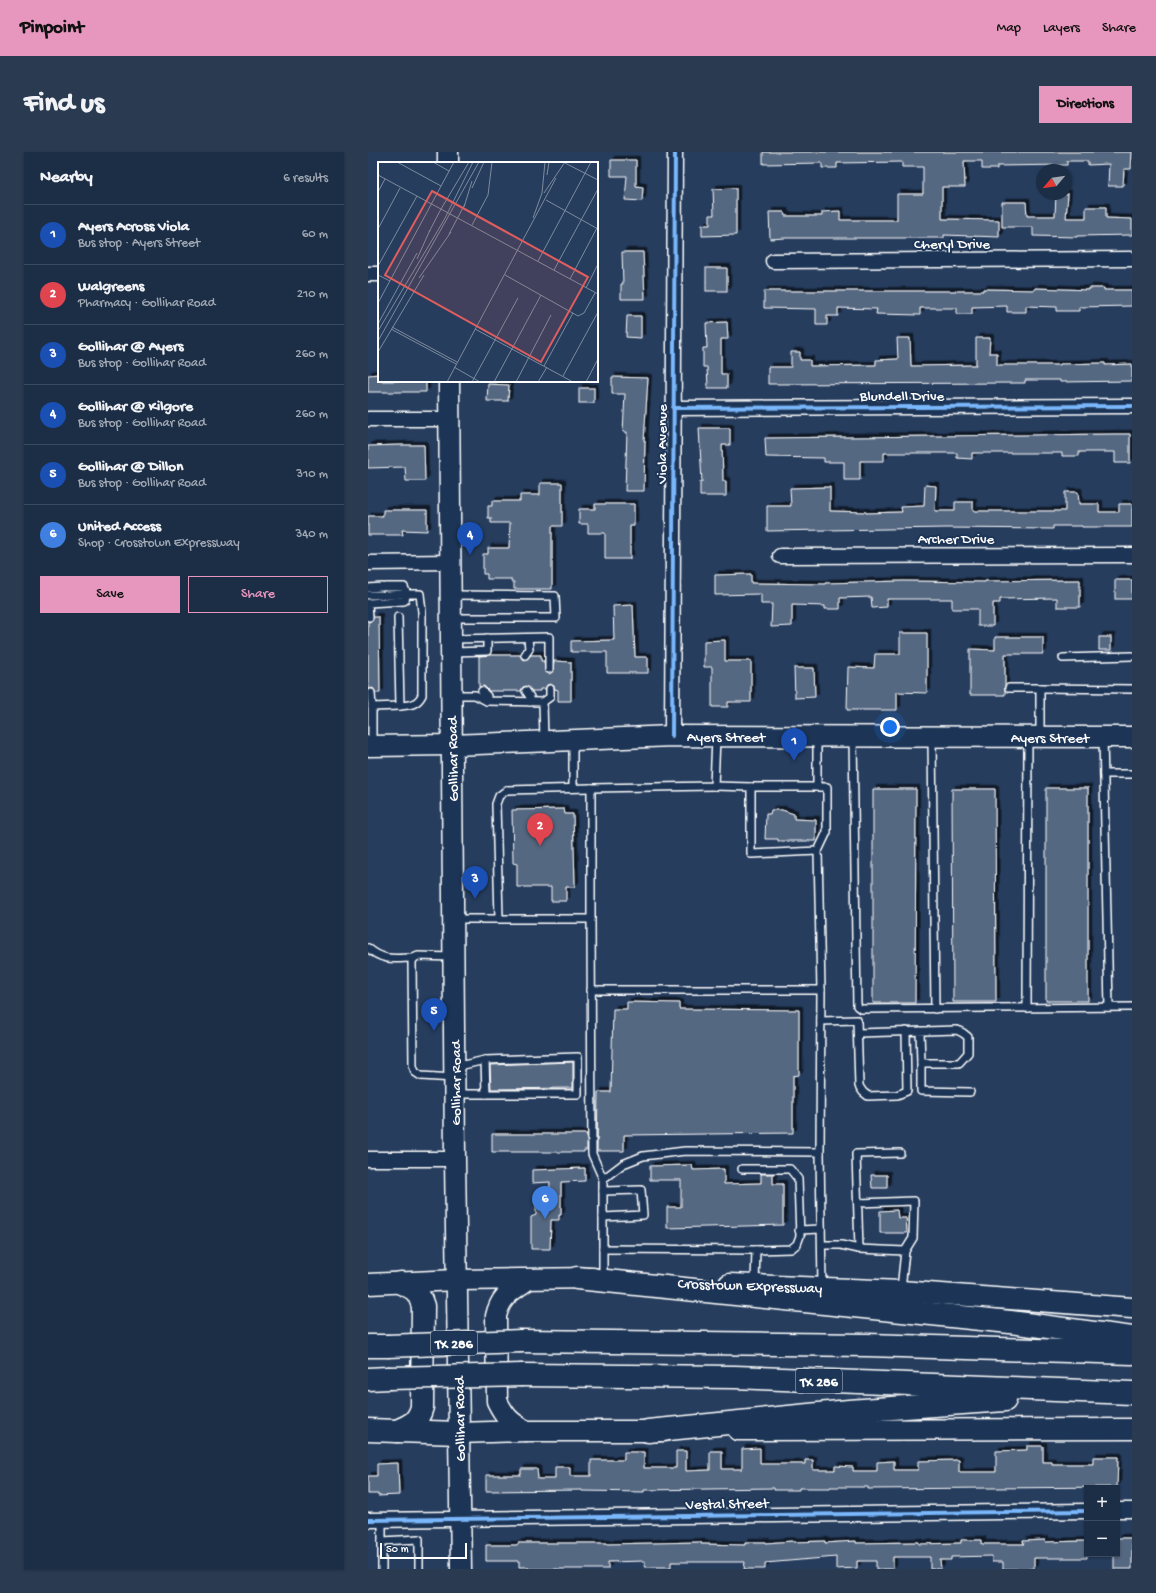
<!DOCTYPE html>
<meta charset="utf-8">
<style>
:root{--surface:#1c2e46;--page:#293a51;--text:#f1f3f6;--muted:#a0a8b3;--line:#3a4a5f;--accent:#e797bd}
body{margin:0;font-family:"Gochi Hand",sans-serif;background:var(--page);color:var(--text)}
.controls{position:absolute;right:12px;bottom:12px;display:grid;overflow:hidden;border-radius:0px;box-shadow:0 1px 3px #0004}
.controls button{width:36px;height:36px;display:grid;place-items:center;padding:0;border:0;border-bottom:1px solid var(--line);background:var(--surface);color:var(--text);font:20px sans-serif}
.compass{position:absolute;left:668px;top:12px;width:36px;height:36px;border-radius:50%;background:var(--surface);box-shadow:0 1px 3px #0004;rotate:241deg}
.scale{position:absolute;left:12px;bottom:10px;width:87px;box-sizing:border-box;padding-left:4px;border:2px solid #fff;border-top:0;font-size:11px;line-height:14px;white-space:nowrap;color:#fff;-webkit-text-stroke:3px #1d3557;paint-order:stroke}
.you{position:absolute;left:522px;top:575px;width:14px;height:14px;margin:-10px;border:3px solid #fff;border-radius:50%;background:#1a73e8;box-shadow:0 0 0 6px #1a73e833}
.badge{display:grid;place-items:center;width:26px;height:26px;border-radius:50%;background:var(--accent);color:#fff;font-size:13px;font-weight:700}
.pin{position:absolute;translate:-50% -33px;filter:drop-shadow(0 1px 2px #0008)}
.pin::after{content:'';position:absolute;top:21px;width:14px;height:12px;background:inherit;clip-path:polygon(0 0,100% 0,50% 100%)}
.list{margin:0;padding:0;list-style:none}
h2{display:flex;justify-content:space-between;align-items:center;height:52px;margin:0;padding:0 16px;font-size:17px}
h2 small{font-size:13px;font-weight:400;color:var(--muted)}
.list li{display:grid;grid-template-columns:26px 1fr auto;gap:12px;align-items:center;box-sizing:border-box;height:60px;padding:0 16px;border-top:1px solid var(--line)}
.list b{display:block;font-size:15px;white-space:nowrap}
.list p{margin:0;font-size:13px;white-space:nowrap;color:var(--muted)}
.list em{font-size:13px;font-style:normal;color:var(--muted)}
.actions{display:flex;gap:8px;padding:12px 16px}
.actions a{flex:1;padding:9px 0;border:1px solid var(--accent);border-radius:0px;text-align:center;font-size:14px;color:var(--accent)}
.actions .main{background:var(--accent);color:#111}
.map{position:relative;flex:none;width:764px;height:1417px;overflow:hidden;border-radius:0px}
header{display:flex;align-items:center;gap:24px;box-sizing:border-box;height:56px;padding:0 20px;background:var(--accent);color:#111}
header strong{font-size:19px}
nav{display:flex;gap:22px;margin-inline-start:auto;font-size:14px}
.intro{display:flex;align-items:center;justify-content:space-between;box-sizing:border-box;height:96px;padding:0 24px}
h1{margin:0;font-size:28px}
.button{padding:10px 18px;border-radius:0px;background:var(--accent);color:#111;font-size:14px;font-weight:700}
main{display:flex;gap:24px;padding:0 24px}
aside{flex:1;background:var(--surface);border-radius:0px;box-shadow:0 1px 3px #0004}
.map>svg:first-child{display:block}
.building{fill:#556781;stroke:#fff;filter:url(#shadow)}
.lines{fill:none;stroke-linecap:round;stroke-linejoin:round}
.service-casing{stroke:#fff;stroke-width:10}
.minor-casing{stroke:#fff;stroke-width:17}
.secondary-casing{stroke:#fff;stroke-width:23}
.motorway-casing{stroke:#fff;stroke-width:25}
.service{stroke:#1d3557;stroke-width:7}
.minor{stroke:#1d3557;stroke-width:14}
.secondary{stroke:#1d3557;stroke-width:20}
.motorway{stroke:#1d3557;stroke-width:22}
.motorway-bridge-casing{stroke:#fff;stroke-width:25;stroke-linecap:butt}
.motorway-bridge{stroke:#1d3557;stroke-width:22}
.cycleway-casing{stroke:#1d3557;stroke-width:6}
.cycleway{stroke:#7ab7fb;stroke-width:4}
.labels{text-anchor:middle;stroke-width:4;stroke-linejoin:round;paint-order:stroke}
.shield{fill:#1d3557;stroke:#bbc2cd;stroke-width:1}
.shield-label{font-size:14px;font-weight:bold;fill:#fff}
.street-label{font-size:15px;fill:#fff;stroke:#1d3557}
.inset-road{fill:none;stroke:#7d8b9e;stroke-width:1}
.view{fill:#e05e5e;fill-opacity:0.15;stroke:#e05e5e;stroke-width:2}
.inset-edge{fill:none;stroke:#fff;stroke-width:2}
</style>
<header>
<strong>Pinpoint</strong>
<nav><a>Map</a><a>Layers</a><a>Share</a></nav>
</header>
<div class="intro"><h1>Find us</h1><a class="button">Directions</a></div>
<main>
<aside>
<h2>Nearby<small>6 results</small></h2>
<ul class="list">
<li><span class="badge" style="background:#1a4fb4">1</span><div><b>Ayers Across Viola</b><p>Bus stop · Ayers Street</p></div><em>60 m</em></li>
<li><span class="badge" style="background:#e0444e">2</span><div><b>Walgreens</b><p>Pharmacy · Gollihar Road</p></div><em>210 m</em></li>
<li><span class="badge" style="background:#1a4fb4">3</span><div><b>Gollihar @ Ayers</b><p>Bus stop · Gollihar Road</p></div><em>260 m</em></li>
<li><span class="badge" style="background:#1a4fb4">4</span><div><b>Gollihar @ Kilgore</b><p>Bus stop · Gollihar Road</p></div><em>260 m</em></li>
<li><span class="badge" style="background:#1a4fb4">5</span><div><b>Gollihar @ Dillon</b><p>Bus stop · Gollihar Road</p></div><em>310 m</em></li>
<li><span class="badge" style="background:#3f7fe0">6</span><div><b>United Access</b><p>Shop · Crosstown Expressway</p></div><em>340 m</em></li>
</ul>
<div class="actions"><a class="main">Save</a><a>Share</a></div>
</aside>
<div class="map">
<svg width="764" height="1417" viewBox="0 0 764 1417">
<defs>
<filter id="shadow"><feDropShadow dx="3.5" dy="-3.5" stdDeviation="0" flood-color="#0009"/></filter>
</defs>
<rect width="100%" height="100%" fill="#263d5e"/>
<filter id="ink" filterUnits="userSpaceOnUse"><feTurbulence type="fractalNoise" baseFrequency=".025" numOctaves="2"/><feDisplacementMap in="SourceGraphic" scale="8" xChannelSelector="R" yChannelSelector="G"/><feConvolveMatrix kernelMatrix="1 2 1 2 8 2 1 2 1" color-interpolation-filters="sRGB"/></filter>
<g filter="url(#ink)">
<!-- building -->
<g class="building">
<polygon points="395,0 764,0 763,17 756,17 755,34 740,34 741,12 720,13 720,9 699,9 699,13 629,14 629,17 614,17 614,9 596,9 597,35 574,35 574,67 631,68 631,85 576,83 576,86 417,86 402,87 401,60 416,60 417,64 454,64 454,60 472,59 472,68 529,68 529,42 555,42 555,15 534,15 534,10 469,11 469,16 454,16 454,11 395,12"/>
<polygon points="243,8 268,8 268,34 275,35 274,49 257,48 259,24 243,24"/>
<polygon points="368,36 368,83 334,84 334,73 342,73 342,63 346,63 345,37"/>
<polygon points="688,42 700,42 698,66 718,66 718,55 738,55 738,66 764,67 764,83 709,84 709,85 665,84 665,75 634,75 634,50 658,50 659,64 687,64"/>
<polygon points="254,100 275,100 277,147 253,147 253,132 255,132"/>
<rect x="338" y="116" width="21" height="23"/>
<polygon points="667,136 721,138 721,136 736,136 736,138 764,138 764,154 711,155 711,159 689,159 689,155 658,154 658,160 639,160 639,154 604,155 604,162 589,162 589,156 552,156 552,163 508,162 509,157 470,156 470,164 459,164 459,173 448,173 448,157 396,156 396,139 615,139 615,137 667,138"/>
<polygon points="259,164 273,164 273,186 258,185"/>
<polygon points="359,170 360,187 353,187 353,222 359,222 359,236 340,236 339,215 335,215 335,196 339,196 338,171"/>
<polygon points="529,186 542,186 543,214 608,213 608,186 622,186 621,201 629,201 629,213 692,213 692,212 737,211 737,213 764,212 764,229 692,230 692,228 657,228 657,231 400,232 400,215 423,215 423,200 432,200 432,208 442,208 442,214 508,213 508,208 530,207"/>
<polygon points="11,222 11,229 58,229 58,240 0,240 0,223"/>
<polygon points="244,225 280,226 276,289 277,289 276,339 257,339 259,280 255,280 257,242 244,242"/>
<polygon points="120,232 141,233 140,249 119,249"/>
<rect x="211" y="236" width="15" height="15"/>
<polygon points="331,276 362,276 362,293 354,293 355,329 358,329 358,344 332,344 332,330 334,330"/>
<polygon points="747,282 762,282 762,311 747,311 747,300 711,300 711,304 694,304 694,301 604,301 604,307 589,306 589,301 516,301 516,309 492,309 492,328 476,328 476,310 456,310 456,306 398,305 397,286"/>
<polygon points="34,293 56,293 57,329 38,329 37,315 0,316 0,294"/>
<polygon points="172,331 194,331 194,374 184,374 184,437 146,437 146,430 143,430 143,427 119,427 119,422 115,422 115,402 120,402 120,396 141,396 142,371 123,371 123,366 120,366 120,354 124,354 124,349 152,349 152,343 172,343"/>
<polygon points="557,333 568,334 567,359 587,359 587,350 605,350 605,359 697,359 697,340 710,340 711,352 731,352 731,360 751,360 751,352 764,352 764,375 714,375 714,374 685,374 685,377 578,376 399,379 399,354 423,354 422,336 462,335 462,359 498,360 498,361 534,360 533,355 556,354"/>
<polygon points="227,352 266,352 266,374 262,374 262,407 237,407 237,381 220,381 220,372 211,372 211,357 227,357"/>
<polygon points="15,358 59,358 59,379 34,378 35,383 0,383 0,364 15,364"/>
<polygon points="383,422 383,431 457,432 457,431 535,429 617,430 617,429 712,428 712,455 689,455 689,446 632,447 632,451 625,451 625,474 610,474 610,457 584,457 584,447 519,447 519,455 504,456 503,445 472,446 472,457 457,457 457,454 424,453 424,474 403,475 404,452 393,452 393,442 347,443 347,423"/>
<rect x="747" y="428" width="17" height="19"/>
<polygon points="265,453 267,505 280,505 280,521 239,521 239,500 203,500 203,489 246,488 245,454"/>
<polygon points="6,465 11,465 12,541 8,541 5,536 0,537 0,470 4,469"/>
<polygon points="532,481 559,481 559,541 529,540 529,558 479,558 480,515 506,516 507,502 532,502"/>
<polygon points="627,485 675,485 675,502 637,502 637,543 602,543 602,497 627,498"/>
<rect x="731" y="485" width="12" height="13"/>
<polygon points="357,488 357,509 383,509 383,550 360,550 360,555 344,555 344,515 336,515 336,489"/>
<polygon points="122,503 152,503 154,507 157,508 163,503 173,503 173,509 176,509 177,519 181,522 185,519 186,509 203,510 203,549 190,549 190,538 187,537 186,534 182,532 179,533 177,537 172,537 172,539 164,539 158,534 155,535 153,539 121,539 116,534 111,535 111,504"/>
<polygon points="426,516 446,516 447,545 427,546"/>
<rect x="678" y="636" width="42" height="213"/>
<polygon points="505,637 548,637 547,851 505,851"/>
<polygon points="584,637 627,637 628,850 585,850"/>
<polygon points="196,657 197,662 205,662 207,732 206,735 198,735 198,749 183,749 183,735 149,735 149,712 145,711 144,658"/>
<polygon points="403,658 414,658 426,662 426,667 448,668 448,689 410,689 410,687 397,687 398,662 402,662"/>
<polygon points="259,850 311,851 311,857 431,858 431,923 425,924 425,981 256,983 256,999 229,999 230,940 243,940 245,857 259,857"/>
<polygon points="205,910 205,936 123,937 122,913"/>
<polygon points="124,982 219,982 219,998 216,998 216,1000 124,1000"/>
<polygon points="324,1013 325,1018 356,1017 356,1032 393,1031 393,1022 405,1022 405,1032 415,1032 415,1073 299,1076 299,1055 313,1055 313,1028 282,1028 282,1014"/>
<polygon points="217,1016 217,1029 193,1030 193,1063 191,1063 191,1068 183,1068 182,1097 163,1097 163,1065 168,1063 168,1050 181,1051 182,1030 164,1031 164,1018"/>
<polygon points="503,1023 519,1023 519,1036 504,1036"/>
<polygon points="529,1058 530,1066 538,1066 539,1081 512,1081 512,1059"/>
<polygon points="659,1294 675,1294 675,1310 684,1310 684,1312 725,1312 725,1305 750,1305 749,1335 500,1337 500,1335 462,1335 462,1336 431,1336 431,1338 406,1338 406,1336 276,1338 276,1340 214,1339 214,1338 118,1339 118,1323 153,1323 153,1317 169,1317 170,1327 187,1327 187,1315 202,1315 202,1324 223,1324 223,1308 256,1308 256,1300 276,1300 276,1316 308,1316 308,1299 318,1299 318,1319 342,1318 342,1299 354,1299 354,1317 374,1317 374,1297 392,1296 392,1312 437,1312 437,1308 445,1308 445,1318 467,1318 467,1314 485,1315 485,1319 509,1319 509,1310 526,1309 526,1318 550,1318 550,1309 591,1308 591,1320 628,1320 628,1299 659,1298"/>
<polygon points="30,1311 31,1343 10,1344 10,1342 0,1342 0,1324 9,1324 9,1312"/>
<polygon points="749,1386 764,1386 764,1417 746,1417 746,1402 749,1402"/>
<polygon points="593,1388 614,1388 614,1392 656,1392 655,1389 677,1388 677,1390 719,1389 719,1406 666,1406 666,1417 635,1417 635,1410 624,1410 624,1404 583,1405 583,1408 572,1408 573,1417 562,1417 562,1405 525,1405 525,1417 508,1417 508,1409 489,1409 489,1416 468,1417 468,1405 397,1411 397,1417 376,1417 377,1410 303,1410 303,1415 277,1415 277,1409 240,1410 240,1417 160,1417 160,1415 151,1415 151,1409 118,1409 118,1393 150,1393 150,1391 239,1391 239,1392 333,1390 333,1392 377,1393 377,1390 398,1390 398,1391 425,1389 426,1390 457,1389 457,1391 488,1389 488,1391 551,1390 551,1392 593,1391"/>
</g>
<g class="lines">
<!-- service casing -->
<g class="service-casing">
<g id="service">
<polyline points="0,436 14,435"/>
<polyline points="0,443 13,443"/>
<polyline points="17,443 39,442 36,435 18,435"/>
<polyline points="83,443 187,444 188,466 84,466"/>
<path d="M1,465L0,451L36,449L39,442H52L54,460V543C49,553 42,553 32,554"/>
<polyline points="85,487 181,485 181,517"/>
<polyline points="84,500 119,499 119,486"/>
<polyline points="157,503 161,497 160,486"/>
<polyline points="695,506 764,504"/>
<polyline points="641,536 672,536 672,583"/>
<polyline points="672,536 764,537"/>
<polyline points="114,539 119,544 119,549"/>
<polyline points="158,539 162,545 162,550"/>
<polyline points="3,541 4,555"/>
<polyline points="84,543 107,543 119,549 175,550 176,587"/>
<polyline points="175,550 182,545 182,537"/>
<polyline points="735,585 741,855"/>
<polyline points="449,586 449,635"/>
<polyline points="485,586 489,854 493,857 764,855"/>
<polyline points="564,587 567,857"/>
<polyline points="4,593 4,555 32,554 30,465"/>
<polyline points="736,622 764,622"/>
<polyline points="346,634 383,635 383,702 450,699 453,838 452,1000"/>
<polyline points="383,635 459,635 459,680 450,699"/>
<polyline points="205,636 205,588"/>
<polyline points="131,766 128,652 131,644 139,638 223,636"/>
<polyline points="87,767 223,767 223,636 346,634 348,586"/>
<polyline points="223,767 224,1002 235,1027 235,1126"/>
<path d="M0,796C16,810 27,806 46,806"/>
<polyline points="84,805 50,804 46,806 44,810 45,914 47,920 53,924 86,926"/>
<polyline points="223,838 453,838"/>
<polyline points="659,856 660,587"/>
<polyline points="453,869 489,868 491,934 495,940 500,944 529,943 539,939 538,879"/>
<polyline points="490,881 589,878 595,881 600,885 600,901 591,911 553,911 552,879"/>
<polyline points="117,908 118,942"/>
<polyline points="553,911 553,939 602,940"/>
<polyline points="87,942 210,942 210,905 117,908 87,915"/>
<polyline points="532,1001 488,1002 491,1097 537,1099 533,1137"/>
<polyline points="374,1017 422,1017 430,1027 432,1084 429,1092 423,1097 388,1098 387,1131"/>
<polyline points="235,1027 255,1012 275,1004 317,999 452,1000 454,1134"/>
<polyline points="235,1039 273,1038 275,1063 235,1065"/>
<polyline points="490,1051 546,1049 545,1086 537,1099"/>
<polyline points="431,1078 453,1077"/>
<polyline points="454,1093 473,1093 491,1097"/>
<polyline points="235,1097 388,1098"/>
<polyline points="14,1368 14,1417"/>
<polyline points="14,1389 51,1387 51,1417"/>
</g>
</g>
<!-- minor casing -->
<g class="minor-casing">
<g id="minor">
<polyline points="405,109 764,107"/>
<polyline points="0,122 11,122"/>
<polyline points="305,256 764,254"/>
<polyline points="0,267 81,267"/>
<polyline points="412,404 764,403"/>
<polyline points="0,411 82,410"/>
<polyline points="304,584 307,0"/>
<polyline points="0,1007 87,1007"/>
<polyline points="749,1358 764,1358"/>
<polyline points="0,1368 719,1359"/>
</g>
</g>
<!-- secondary casing -->
<g class="secondary-casing">
<g id="secondary">
<polyline points="80,0 80,11"/>
<polyline points="81,229 87,1007 93,1417"/>
<polyline points="0,594 84,593 304,584 764,585"/>
<polyline points="0,1132 89,1128 225,1126"/>
<polyline points="361,1132 533,1139 764,1156"/>
<polyline points="370,1278 764,1277"/>
<path d="M158,1279C142,1270 137,1265 129,1249L128,1164C133,1143 143,1140 159,1128"/>
<polyline points="90,1281 158,1279 296,1279"/>
</g>
</g>
<!-- motorway casing -->
<g class="motorway-casing">
<g id="motorway">
<polyline points="209,1126 642,1170 764,1186"/>
<polyline points="153,1189 500,1193 764,1201"/>
<polyline points="0,1194 19,1194"/>
<polyline points="154,1223 367,1225 764,1241"/>
<polyline points="0,1227 20,1226"/>
<polyline points="0,1278 90,1281"/>
<path d="M29,1279C43,1273 50,1270 54,1255L55,1154C50,1139 48,1137 33,1131"/>
<polyline points="280,1279 481,1259 637,1248"/>
</g>
</g>
<!-- service -->
<use href="#service" class="service"/>
<!-- minor -->
<use href="#minor" class="minor"/>
<!-- secondary -->
<use href="#secondary" class="secondary"/>
<!-- motorway -->
<use href="#motorway" class="motorway"/>
<!-- motorway-bridge casing -->
<g class="motorway-bridge-casing">
<g id="motorway-bridge">
<polyline points="19,1194 153,1189"/>
<polyline points="20,1226 154,1223"/>
</g>
</g>
<!-- motorway-bridge -->
<use href="#motorway-bridge" class="motorway-bridge"/>
<!-- cycleway casing -->
<g class="cycleway-casing">
<g id="cycleway">
<polyline points="305,256 764,254"/>
<polyline points="304,584 307,0"/>
<polyline points="0,1368 719,1359"/>
</g>
</g>
<!-- cycleway -->
<use href="#cycleway" class="cycleway"/>
</g>
</g>
<g class="labels">
<!-- shield labels -->
<g class="shield">
<rect x="63" y="1179" width="46" height="24" rx="3"/>
<rect x="428" y="1217" width="46" height="24" rx="3"/>
</g>
<g class="shield-label">
<text x="86" y="1196">TX 286</text>
<text x="451" y="1234">TX 286</text>
</g>
<!-- street labels -->
<g class="street-label">
<text x="584" y="96">Cheryl Drive</text>
<text x="534" y="248">Blundell Drive</text>
<text transform="translate(293 292) rotate(-90)" y="5">Viola Avenue</text>
<text x="588" y="391">Archer Drive</text>
<text x="358" y="589">Ayers Street</text>
<text x="682" y="590">Ayers Street</text>
<text transform="translate(84 607) rotate(-91)" y="5">Gollihar Road</text>
<text transform="translate(87 931) rotate(-90)" y="5">Gollihar Road</text>
<text transform="translate(382 1133) rotate(2)" y="5">Crosstown Expressway</text>
<text transform="translate(91 1267) rotate(-91)" y="5">Gollihar Road</text>
<text transform="translate(359 1351) rotate(-1)" y="5">Vestal Street</text>
</g>
</g>
<!-- overview -->
<g transform="translate(10 10)">
<rect width="220" height="220" fill="#263d5e"/>
<path class="inset-road" d="M19,0L63,24M55,0L71,9M187,1L220,18M0,13L220,132M169,13L171,0M94,26L106,0M0,30L7,17M166,31L187,0M168,38L220,67M86,45L94,19M63,47L91,0M155,56L164,31L167,0M94,63L110,33L114,0M0,67L22,26M51,70L63,47M71,72L87,42M39,97L52,68M160,99L213,0M0,104L39,34M176,108L220,27M0,113L12,119M127,113L200,154L206,151L217,131M41,116L73,70M192,117L220,64M208,126L220,102M0,141L76,0M0,162L39,91M14,165L79,200M13,167L78,202M97,167L195,220M0,169L66,58L95,0M0,179L101,0M0,190L46,113M166,204L195,151M76,205L102,220M185,214L220,150M69,220L178,16M94,220L140,136M116,220L163,133M138,220L173,153M160,220L169,205M208,220L220,197"/>
<path class="view" d="M54,29L210,115L163,200L7,113Z"/>
<rect width="220" height="220" class="inset-edge"/>
</g>
</svg>
<div class="controls">
<button>+</button>
<button>−</button>
</div>
<svg class="compass" viewBox="-18 -18 36 36"><path d="M0-13l5 13h-10z" fill="#e53935"/><path d="M0 13l5-13h-10z" fill="#a0a8b3"/></svg>
<div class="scale">50 m</div>
<div class="you"></div>
<div class="pin badge" style="left:426px;top:609px;background:#1a4fb4">1</div>
<div class="pin badge" style="left:172px;top:694px;background:#e0444e">2</div>
<div class="pin badge" style="left:107px;top:747px;background:#1a4fb4">3</div>
<div class="pin badge" style="left:102px;top:403px;background:#1a4fb4">4</div>
<div class="pin badge" style="left:66px;top:879px;background:#1a4fb4">5</div>
<div class="pin badge" style="left:177px;top:1067px;background:#3f7fe0">6</div>
</div>
</main>
